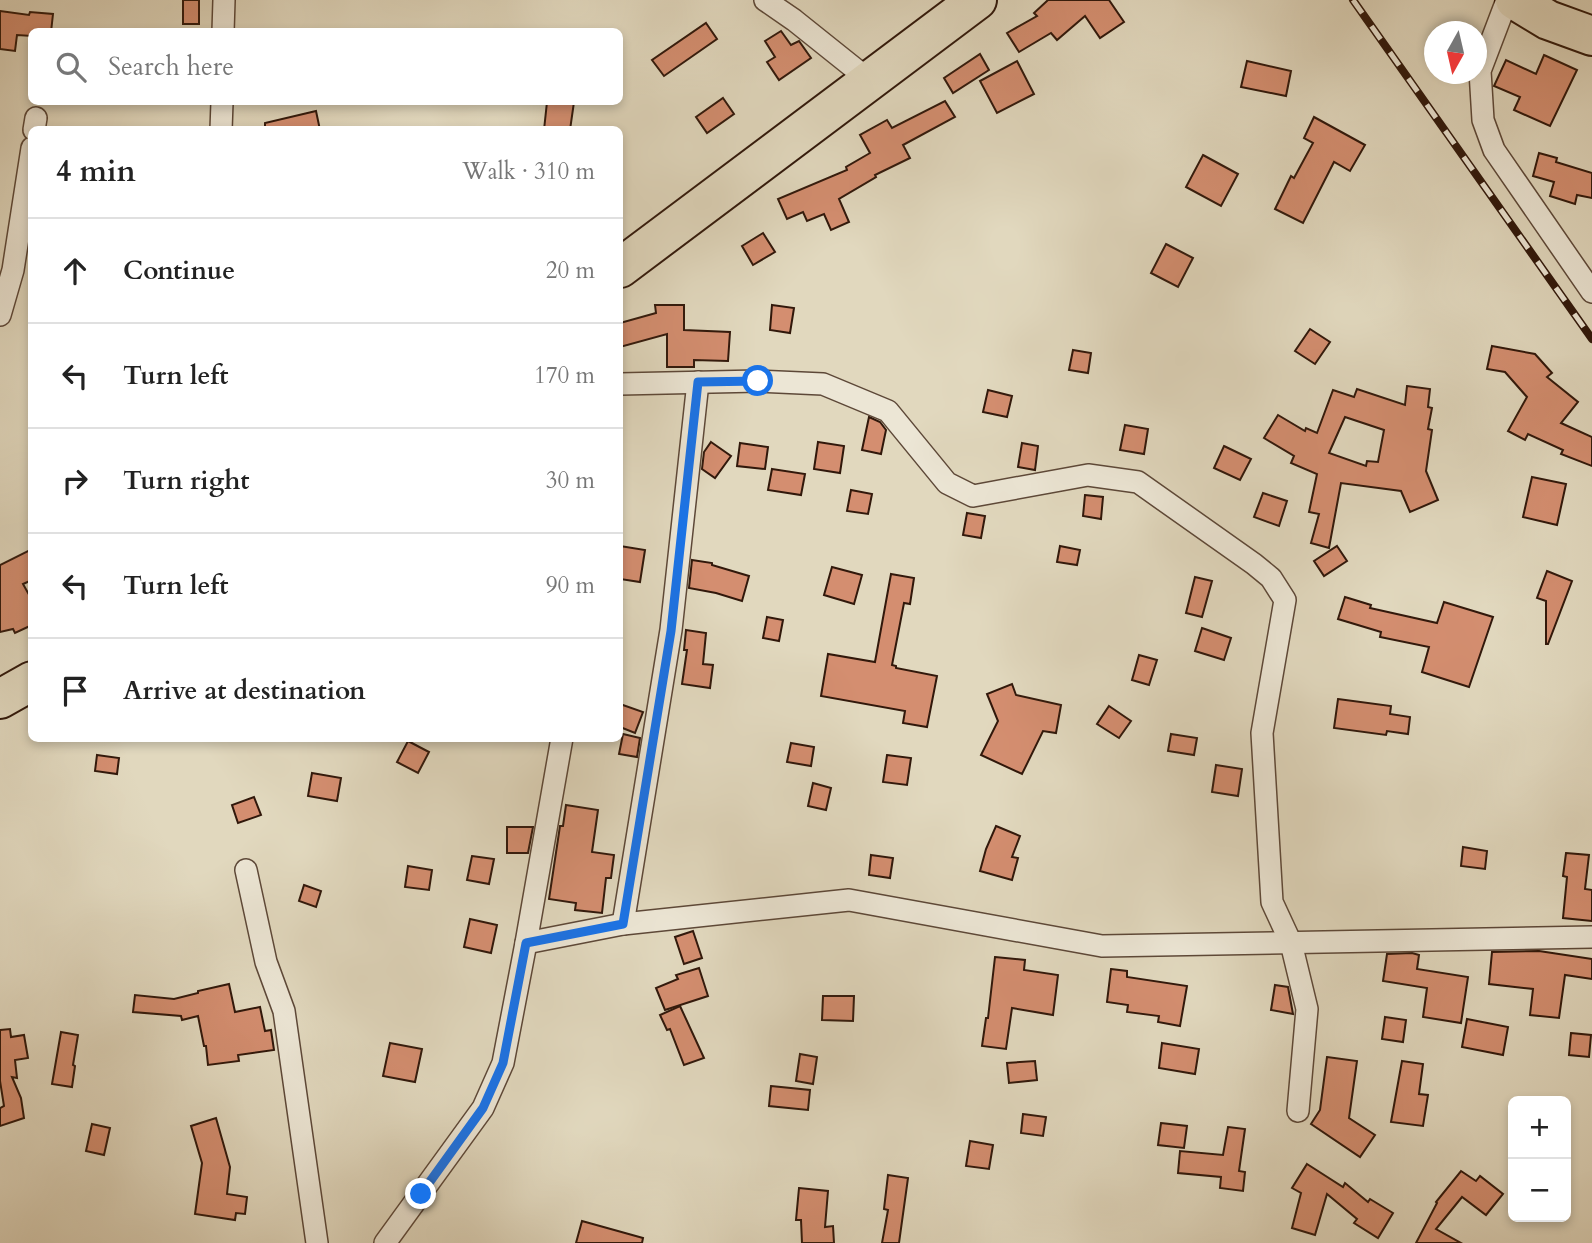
<!DOCTYPE html>
<meta charset="utf-8">
<style>
:root{--surface:#fff;--page:#f2f2f2;--text:#222;--muted:#767676;--line:#e0e0e0}
body{margin:0;font-family:Cardo,serif;background:var(--page);color:var(--text)}
.controls{position:absolute;right:21px;bottom:21px;display:grid;overflow:hidden;border-radius:10px;box-shadow:0 4px 10px #0003}
.controls button{width:63px;height:63px;display:grid;place-items:center;padding:0;border:0;border-bottom:2px solid var(--line);background:var(--surface);color:var(--text);font:35px sans-serif}
.compass{position:absolute;left:1424px;top:21px;width:63px;height:63px;border-radius:50%;background:var(--surface);box-shadow:0 4px 10px #0003;rotate:188deg}
.stop{position:absolute;width:21px;height:21px;margin:-16px;border:5px solid #1a73e8;border-radius:50%;background:#fff}
.stop.end{background:#1a73e8;border-color:#fff;box-shadow:0 2px 7px #0008}
.list{margin:0;padding:0;list-style:none}
h2{display:flex;justify-content:space-between;align-items:center;height:91px;margin:0;padding:0 28px;font-size:30px}
h2 small{font-size:23px;font-weight:400;color:var(--muted)}
.list li{display:grid;grid-template-columns:46px 1fr auto;gap:21px;align-items:center;box-sizing:border-box;height:105px;padding:0 28px;border-top:2px solid var(--line)}
.list b{display:block;font-size:26px;white-space:nowrap}
.list em{font-size:23px;font-style:normal;color:var(--muted)}
.icon{flex:none;width:38px;height:38px;fill:none;stroke:currentColor;stroke-width:2;stroke-linecap:round;stroke-linejoin:round}
.map{position:relative;flex:none;width:1592px;height:1243px;overflow:hidden}
.search{position:absolute;background:var(--surface);box-shadow:0 4px 10px #0003;left:28px;top:28px;width:595px;height:77px;display:flex;align-items:center;gap:18px;box-sizing:border-box;padding:0 24px;border-radius:10px;color:var(--muted);font-size:26px}
.panel{position:absolute;background:var(--surface);box-shadow:0 4px 10px #0003;left:28px;top:126px;width:595px;height:616px;border-radius:10px}
.map>svg:first-child{display:block}
.building{fill:#d48e70;stroke:#31180b;stroke-width:2;fill-rule:evenodd}
.lines{fill:none;stroke-linecap:round;stroke-linejoin:round}
.street-casing{stroke:#5d4838;stroke-width:24}
.highway-casing{stroke:#31180b;stroke-width:42}
.street{stroke:#ece6d5;stroke-width:21}
.highway{stroke:#e1d8be;stroke-width:38}
.rail-casing{stroke:#31180b;stroke-width:8}
.rail{stroke:#ece6d5;stroke-width:5;stroke-dasharray:16;stroke-linecap:butt}
.route{stroke:#1a73e8;stroke-width:9}
</style>
<div class="map">
<svg width="1592" height="1243" viewBox="0 0 1592 1243">
<rect width="100%" height="100%" fill="#e1d8be"/>
<filter id="stains"><feTurbulence type="fractalNoise" baseFrequency=".00286" numOctaves="4"/><feColorMatrix values="0 0 0 0 .2 0 0 0 0 .09 0 0 0 0 .02 0 0 0 .5 -.17"/></filter>
<radialGradient id="worn" r=".72"><stop offset=".6" stop-color="#630" stop-opacity="0"/><stop offset="1" stop-color="#630" stop-opacity=".3"/></radialGradient>
<!-- building -->
<g class="building">
<rect x="183" y="0" width="16" height="24"/>
<polygon points="1048,0 1109,0 1124,22 1100,38 1085,16 1057,40 1051,33 1019,52 1007,33 1037,16 1034,13"/>
<polygon points="0,11 29,15 30,12 53,14 51,32 32,32 32,36 17,35 15,51 0,49"/>
<polygon points="706,23 717,39 664,76 652,60"/>
<polygon points="781,31 791,45 799,41 811,58 779,80 767,62 775,57 765,41"/>
<polygon points="980,54 989,70 953,93 944,78"/>
<polygon points="1544,55 1577,70 1550,126 1514,110 1520,97 1494,86 1506,60 1536,74"/>
<polygon points="1017,61 1034,94 997,113 980,81"/>
<polygon points="1247,61 1291,71 1286,96 1241,87"/>
<polygon points="723,98 734,114 707,133 696,117"/>
<polygon points="945,101 955,117 903,145 910,158 875,175 876,177 839,199 849,222 831,230 824,214 807,221 803,212 787,219 778,199 847,170 846,167 870,153 860,135 887,120 892,128"/>
<polygon points="547,102 574,102 570,130 544,130"/>
<polygon points="316,111 320,130 265,130 265,123"/>
<polygon points="1314,117 1365,145 1350,171 1334,162 1303,223 1275,209 1291,176 1294,178 1313,143 1304,138"/>
<polygon points="1539,153 1557,158 1556,162 1592,173 1592,198 1577,195 1575,204 1550,196 1554,182 1533,176"/>
<polygon points="1203,155 1238,174 1221,206 1186,187"/>
<polygon points="763,233 775,252 753,265 742,246"/>
<polygon points="1166,244 1193,258 1178,287 1151,273"/>
<polygon points="655,305 684,305 684,330 730,332 728,361 694,360 694,367 667,367 667,334 620,347 620,323 656,313"/>
<polygon points="772,305 794,308 790,333 770,330"/>
<polygon points="1310,329 1330,342 1315,364 1295,351"/>
<polygon points="1492,346 1535,354 1552,373 1547,377 1578,402 1561,423 1592,437 1592,466 1561,454 1563,450 1528,434 1525,440 1508,431 1527,397 1505,372 1487,369"/>
<polygon points="1073,350 1091,353 1088,373 1069,370"/>
<path d="M1407,386L1430,389L1428,407L1432,408L1428,429L1432,430L1426,471L1438,500L1410,512L1401,491L1341,483L1329,548L1311,543L1319,514L1309,512L1317,474L1291,463L1294,456L1264,438L1278,415L1305,431L1306,428L1317,433L1333,390L1354,397L1357,389L1405,405ZM1345,417L1384,430L1378,462L1367,461L1366,466L1329,453Z"/>
<polygon points="988,390 1012,396 1007,417 983,412"/>
<polygon points="869,417 880,422 886,430 881,454 862,450"/>
<polygon points="1125,425 1148,429 1144,454 1120,450"/>
<polygon points="711,442 731,456 715,478 702,469 704,452"/>
<polygon points="818,442 844,446 840,473 814,469"/>
<polygon points="740,443 768,447 765,469 737,466"/>
<polygon points="1022,443 1038,446 1035,470 1018,467"/>
<polygon points="1224,446 1251,459 1240,480 1214,468"/>
<polygon points="772,469 805,474 801,495 768,490"/>
<polygon points="1532,477 1566,484 1557,525 1523,517"/>
<polygon points="851,490 872,494 868,514 847,511"/>
<polygon points="1263,493 1287,501 1279,526 1254,517"/>
<polygon points="1085,495 1103,497 1101,519 1083,516"/>
<polygon points="967,513 985,516 981,538 963,535"/>
<polygon points="620,546 645,550 640,582 620,579"/>
<polygon points="1060,546 1080,550 1077,565 1057,562"/>
<polygon points="1337,546 1347,561 1324,576 1314,561"/>
<polygon points="32,549 32,580 23,584 32,600 32,625 15,633 13,629 0,632 0,565"/>
<polygon points="692,560 712,563 712,565 749,576 742,601 716,593 689,588"/>
<polygon points="832,567 862,575 854,604 824,595"/>
<polygon points="1547,571 1572,581 1548,644 1546,644 1546,601 1537,598"/>
<polygon points="891,574 914,578 910,604 904,603 892,665 896,666 896,668 937,676 927,727 903,723 905,711 821,696 828,654 875,662"/>
<polygon points="1195,577 1212,581 1202,617 1186,613"/>
<polygon points="1345,597 1371,605 1370,608 1437,623 1444,602 1493,617 1469,687 1422,672 1429,647 1380,637 1381,632 1338,619"/>
<polygon points="767,617 783,620 779,641 763,638"/>
<polygon points="1202,628 1231,638 1224,660 1195,651"/>
<polygon points="686,630 706,633 703,664 713,665 710,688 682,684 687,650 684,650"/>
<polygon points="1139,655 1157,660 1149,685 1132,680"/>
<polygon points="1012,684 1016,695 1061,705 1056,733 1043,731 1022,774 981,755 998,721 987,694"/>
<polygon points="1338,699 1391,706 1390,714 1410,717 1408,734 1387,731 1386,735 1334,728"/>
<polygon points="620,704 643,712 635,733 620,727"/>
<polygon points="1109,706 1131,721 1119,738 1097,724"/>
<polygon points="623,734 640,738 637,757 619,754"/>
<polygon points="1171,734 1197,738 1194,755 1168,751"/>
<polygon points="408,741 429,752 418,773 397,762"/>
<polygon points="791,743 814,747 811,766 787,762"/>
<polygon points="97,755 119,758 117,774 95,771"/>
<polygon points="887,755 911,758 907,785 883,782"/>
<polygon points="1216,765 1242,769 1238,796 1212,792"/>
<polygon points="312,773 341,778 337,801 308,796"/>
<polygon points="813,783 831,788 826,810 808,806"/>
<polygon points="254,797 261,815 238,823 232,805"/>
<polygon points="566,805 598,810 592,852 614,855 611,878 606,878 602,913 575,910 576,903 549,899 560,826 563,826"/>
<polygon points="996,826 1020,836 1012,857 1018,858 1012,880 980,871 986,849"/>
<polygon points="507,827 533,827 528,853 507,853"/>
<polygon points="1463,847 1487,851 1485,869 1461,866"/>
<polygon points="1566,853 1589,855 1585,889 1592,890 1592,921 1563,918 1567,877 1563,876"/>
<polygon points="871,855 893,858 890,878 869,875"/>
<polygon points="472,856 494,859 489,884 467,880"/>
<polygon points="408,866 432,870 429,890 405,887"/>
<polygon points="304,885 321,891 316,907 299,901"/>
<polygon points="470,919 497,925 491,953 464,947"/>
<polygon points="693,931 702,958 684,964 675,937"/>
<polygon points="1539,951 1592,959 1592,979 1565,975 1559,1018 1530,1015 1533,989 1489,984 1492,952"/>
<polygon points="1412,953 1419,955 1417,969 1468,977 1461,1023 1423,1017 1427,988 1383,981 1387,954"/>
<polygon points="995,957 1025,960 1024,970 1058,975 1053,1015 1012,1008 1006,1049 982,1046 986,1018 988,1018"/>
<polygon points="699,968 708,996 665,1010 656,988 678,979 676,975"/>
<polygon points="1111,969 1127,971 1127,977 1187,986 1180,1026 1158,1022 1159,1016 1127,1012 1128,1005 1107,1002"/>
<polygon points="229,984 235,1012 260,1007 265,1031 271,1030 274,1050 238,1055 239,1061 208,1065 206,1046 204,1046 198,1016 182,1020 181,1016 133,1012 135,995 174,999 198,993 198,991"/>
<polygon points="1275,985 1288,987 1293,1014 1271,1010"/>
<polygon points="823,996 854,996 853,1021 822,1020"/>
<polygon points="680,1006 704,1058 684,1065 670,1029 667,1030 660,1015"/>
<polygon points="1385,1017 1406,1020 1403,1042 1382,1039"/>
<polygon points="1467,1019 1508,1027 1503,1055 1462,1047"/>
<polygon points="10,1029 11,1037 24,1035 28,1058 15,1060 17,1078 12,1077 21,1098 24,1118 0,1126 0,1108 4,1106 0,1081 0,1030"/>
<polygon points="61,1032 78,1035 73,1065 75,1066 72,1087 52,1084"/>
<polygon points="1571,1033 1591,1035 1589,1057 1569,1055"/>
<polygon points="390,1043 422,1049 415,1082 383,1076"/>
<polygon points="1162,1043 1199,1049 1195,1074 1159,1068"/>
<polygon points="800,1054 817,1057 813,1084 796,1081"/>
<polygon points="1327,1057 1357,1061 1349,1118 1375,1135 1360,1157 1311,1124 1320,1110"/>
<polygon points="1035,1061 1037,1080 1009,1083 1007,1063"/>
<polygon points="1402,1061 1423,1064 1419,1094 1428,1095 1423,1126 1391,1122"/>
<polygon points="771,1086 810,1090 808,1110 769,1106"/>
<polygon points="1023,1114 1046,1117 1043,1136 1021,1133"/>
<polygon points="216,1118 230,1167 227,1194 247,1197 245,1214 236,1213 235,1220 195,1214 202,1163 191,1126"/>
<polygon points="1161,1123 1187,1126 1184,1148 1158,1145"/>
<polygon points="92,1124 110,1128 104,1155 86,1151"/>
<polygon points="1228,1127 1245,1129 1239,1171 1245,1172 1243,1191 1220,1188 1221,1177 1178,1173 1180,1151 1223,1155"/>
<polygon points="970,1141 993,1145 989,1169 966,1166"/>
<polygon points="1307,1164 1343,1187 1345,1183 1368,1202 1370,1199 1393,1213 1378,1238 1354,1223 1357,1219 1327,1194 1315,1235 1292,1228 1301,1193 1292,1188"/>
<polygon points="1461,1171 1476,1181 1480,1176 1503,1194 1486,1215 1462,1197 1436,1229 1461,1243 1416,1243 1437,1203 1436,1202"/>
<polygon points="888,1175 908,1178 899,1243 882,1243 888,1210 884,1209"/>
<polygon points="799,1188 828,1191 825,1227 833,1226 834,1243 802,1243 801,1220 796,1220"/>
<polygon points="582,1221 643,1238 642,1243 576,1243"/>
</g>
<g class="lines">
<!-- street casing -->
<g class="street-casing">
<g id="street">
<polyline points="765,0 794,20 869,80"/>
<polyline points="1507,0 1480,71 1483,120 1494,150 1592,292"/>
<polyline points="223,32 224,0"/>
<polyline points="34,130 36,118"/>
<polyline points="221,130 222,102"/>
<polyline points="0,315 13,270 32,148"/>
<polyline points="620,384 758,381 823,384 888,411 947,483 973,496 1088,475 1138,482 1254,564 1271,578 1285,600 1262,733 1272,902 1291,943 1307,1009 1298,1111"/>
<polyline points="246,870 266,962 284,1011 317,1243"/>
<polyline points="623,924 671,630 698,382"/>
<polyline points="526,943 623,924 849,900 1102,946 1592,937"/>
<polyline points="385,1243 483,1108 503,1063 526,943 562,738"/>
</g>
</g>
<!-- highway casing -->
<g class="highway-casing">
<g id="highway">
<polyline points="1515,0 1548,20 1592,36"/>
<polyline points="620,268 977,0"/>
<polyline points="0,699 32,681"/>
</g>
</g>
<!-- street -->
<use href="#street" class="street"/>
<!-- highway -->
<use href="#highway" class="highway"/>
<!-- rail casing -->
<g class="rail-casing">
<polyline id="rail" points="1353,0 1592,339"/>
</g>
<!-- rail -->
<use href="#rail" class="rail"/>
</g>
<g class="lines">
<!-- route -->
<polyline class="route" points="421,1194 483,1108 503,1063 526,943 623,924 671,631 698,382 758,381"/>
</g>
<rect width="100%" height="100%" filter="url(#stains)"/>
<rect width="100%" height="100%" fill="url(#worn)"/>
</svg>
<div class="controls">
<button>+</button>
<button>−</button>
</div>
<svg class="compass" viewBox="-18 -18 36 36"><path d="M0-13l5 13h-10z" fill="#e53935"/><path d="M0 13l5-13h-10z" fill="#767676"/></svg>
<div class="stop" style="left:758px;top:381px"></div>
<div class="stop end" style="left:421px;top:1194px"></div>
<div class="search"><svg class="icon" aria-label="search" viewBox="0 0 24 24"><circle cx="10" cy="10" r="6"/><path d="M15 15l6 6"/></svg>Search here</div>
<section class="panel">
<h2>4 min<small>Walk · 310 m</small></h2>
<ul class="list">
<li><svg class="icon" aria-label="ahead" viewBox="0 0 24 24"><path d="M12 20V5M6 11l6-6 6 6"/></svg><div><b>Continue</b></div><em>20 m</em></li>
<li><svg class="icon" aria-label="left" viewBox="0 0 24 24"><path d="M17 20v-9H6M10 6l-5 5 5 5"/></svg><div><b>Turn left</b></div><em>170 m</em></li>
<li><svg class="icon" aria-label="right" viewBox="0 0 24 24"><path d="M7 20v-9h11M14 6l5 5-5 5"/></svg><div><b>Turn right</b></div><em>30 m</em></li>
<li><svg class="icon" aria-label="left" viewBox="0 0 24 24"><path d="M17 20v-9H6M10 6l-5 5 5 5"/></svg><div><b>Turn left</b></div><em>90 m</em></li>
<li><svg class="icon" aria-label="arrive" viewBox="0 0 24 24"><path d="M6 21V4h12l-3 4 3 4H6"/></svg><div><b>Arrive at destination</b></div></li>
</ul>
</section>
</div>
